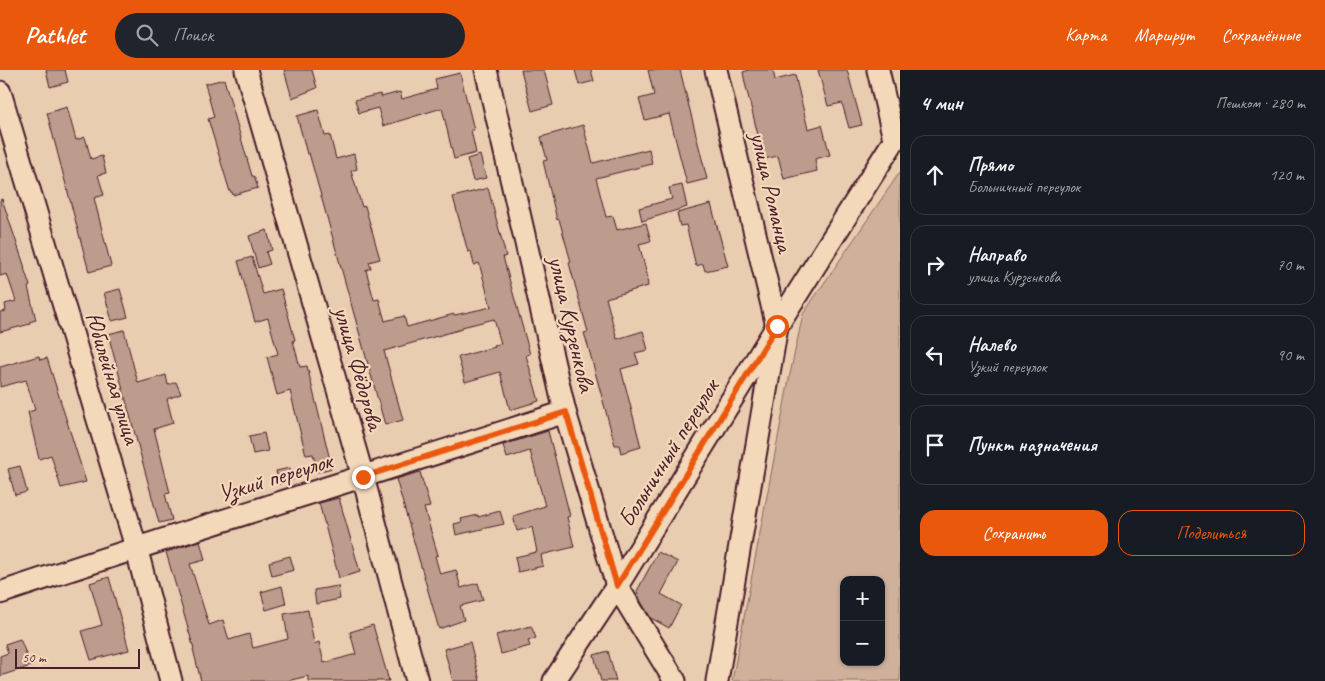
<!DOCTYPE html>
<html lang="ru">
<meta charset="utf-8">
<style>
:root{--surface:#171b24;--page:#20242c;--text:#f1f3f6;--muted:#9ea1a6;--line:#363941;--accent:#ea580c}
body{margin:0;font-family:Caveat,sans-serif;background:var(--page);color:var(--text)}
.controls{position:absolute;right:15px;bottom:15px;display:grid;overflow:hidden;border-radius:10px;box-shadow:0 1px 4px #0004}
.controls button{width:45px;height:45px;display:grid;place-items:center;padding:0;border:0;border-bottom:1px solid var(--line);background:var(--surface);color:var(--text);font:25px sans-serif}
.scale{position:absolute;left:15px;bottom:12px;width:125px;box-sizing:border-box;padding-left:5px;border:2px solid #4a1f2b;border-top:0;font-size:14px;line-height:18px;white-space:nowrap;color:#4a1f2b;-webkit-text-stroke:4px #f3d8ba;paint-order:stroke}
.stop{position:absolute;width:15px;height:15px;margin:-11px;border:4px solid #ea580c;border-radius:50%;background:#fff}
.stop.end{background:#ea580c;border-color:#fff;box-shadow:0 1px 5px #0008}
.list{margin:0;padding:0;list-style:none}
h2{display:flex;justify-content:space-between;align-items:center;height:65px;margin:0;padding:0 20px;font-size:21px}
h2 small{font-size:16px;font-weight:400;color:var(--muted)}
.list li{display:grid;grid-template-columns:32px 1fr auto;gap:15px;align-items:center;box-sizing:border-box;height:80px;margin:0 10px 10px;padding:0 10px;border:1px solid var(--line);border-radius:15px}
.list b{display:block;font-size:19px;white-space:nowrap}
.list p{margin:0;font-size:16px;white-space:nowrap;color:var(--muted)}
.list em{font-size:16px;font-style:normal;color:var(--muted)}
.actions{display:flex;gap:10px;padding:15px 20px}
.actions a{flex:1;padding:11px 0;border:1px solid var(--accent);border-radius:15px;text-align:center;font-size:18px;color:var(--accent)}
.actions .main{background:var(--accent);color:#fff}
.icon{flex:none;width:28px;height:28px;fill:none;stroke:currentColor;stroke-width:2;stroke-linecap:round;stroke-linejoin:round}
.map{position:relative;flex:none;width:900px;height:611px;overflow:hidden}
header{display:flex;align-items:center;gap:30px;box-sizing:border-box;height:70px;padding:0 25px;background:var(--accent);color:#fff}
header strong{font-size:24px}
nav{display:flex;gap:28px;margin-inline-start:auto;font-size:18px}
.search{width:350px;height:45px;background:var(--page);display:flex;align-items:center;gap:12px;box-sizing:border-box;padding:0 18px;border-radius:28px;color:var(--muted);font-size:19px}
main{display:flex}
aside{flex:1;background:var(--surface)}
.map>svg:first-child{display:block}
.green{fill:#ceb09b;stroke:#8c6863;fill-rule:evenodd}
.building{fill:#bc9c8c;stroke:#4a1f2b}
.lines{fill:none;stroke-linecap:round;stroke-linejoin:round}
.minor-casing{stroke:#4a1f2b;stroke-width:25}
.minor{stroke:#f3d8ba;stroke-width:21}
.route{stroke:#ea580c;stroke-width:6}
.labels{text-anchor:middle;stroke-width:4.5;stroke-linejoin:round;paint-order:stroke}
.street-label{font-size:24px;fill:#4a1f2b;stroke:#f3d8ba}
</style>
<header>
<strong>Pathlet</strong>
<div class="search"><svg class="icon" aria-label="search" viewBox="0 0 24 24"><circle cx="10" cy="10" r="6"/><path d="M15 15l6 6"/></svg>Поиск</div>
<nav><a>Карта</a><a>Маршрут</a><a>Сохранённые</a></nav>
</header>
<main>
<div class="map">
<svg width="900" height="611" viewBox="0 0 900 611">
<rect width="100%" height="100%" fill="#e9cdb1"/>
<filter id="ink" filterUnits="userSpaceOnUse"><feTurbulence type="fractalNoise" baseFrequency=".02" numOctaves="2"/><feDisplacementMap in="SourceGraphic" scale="10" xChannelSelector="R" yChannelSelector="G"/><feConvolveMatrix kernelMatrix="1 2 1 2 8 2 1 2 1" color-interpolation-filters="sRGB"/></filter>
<g filter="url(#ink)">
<!-- green -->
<path class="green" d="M900,102V611H732L790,304L803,244ZM844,510H881V592H844Z"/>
<!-- building -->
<g class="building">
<polygon points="46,0 65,0 68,12 50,17"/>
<polygon points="284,0 312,0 317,18 292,28"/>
<polygon points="521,0 544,0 553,35 532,41"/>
<polygon points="575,0 591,0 594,11 579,15"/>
<polygon points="648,0 680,0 707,109 687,114 669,44 645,50 639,29 654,25"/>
<polygon points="749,0 773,0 775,10 795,5 808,59 822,55 830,85 815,89 817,101 784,109 778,86 764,89 745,13 743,2"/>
<polygon points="818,0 847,0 862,55 849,58 842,33 828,36"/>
<polygon points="460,3 474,60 471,60 476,83 454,89 442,38 383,56 378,38 359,43 355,30 380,24 381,27 400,22 402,29 437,19 435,9"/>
<polygon points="224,9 252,106 254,106 258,118 233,125 232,122 230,122 208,49 214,47 205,14"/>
<polygon points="67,37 76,70 85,67 91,89 102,86 106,103 98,105 104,125 94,128 111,196 89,202 47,43"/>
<polygon points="318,40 325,66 330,65 336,89 354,84 357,99 351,101 362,137 365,136 380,189 369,192 371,198 366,200 374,230 379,229 385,251 404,246 407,257 454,244 455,245 491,237 479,193 474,195 471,181 468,182 453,127 488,118 506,186 503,187 530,284 526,285 539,331 510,340 500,302 465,312 458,287 495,277 494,276 501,274 494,249 462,257 462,259 384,281 403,350 385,355 309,83 307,84 297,46"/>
<polygon points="583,55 593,93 649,79 652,94 596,108 606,147 613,146 617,160 646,153 651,171 639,174 648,208 647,209 648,216 606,228 617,269 643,261 648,280 635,283 639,294 621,299 641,377 621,383 619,375 615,375 588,276 584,263 588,262 569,193 571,192 559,149 557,150 543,91 547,90 541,67"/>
<polygon points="480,85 486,108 473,111 467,89"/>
<polygon points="682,115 687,137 642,151 639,138 672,129 669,118"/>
<polygon points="2,129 25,198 24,198 30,216 28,217 36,250 29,252 30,254 0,262 0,242 6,241 5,234 16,231 7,204 0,206 0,130"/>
<polygon points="711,134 728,196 705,201 703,194 696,196 686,155 680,156 677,143"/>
<polygon points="267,160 272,180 266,182 270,194 258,198 249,166"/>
<polygon points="252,187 263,224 281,219 295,270 293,271 300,297 307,296 332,398 317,402 313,384 306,385 290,321 277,325 267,287 278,284 268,248 255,252 238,191"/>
<polygon points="120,219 128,247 112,251 104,223"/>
<polygon points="124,260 138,313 166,305 168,315 176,312 181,324 167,329 173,353 154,359 170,423 165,424 172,450 159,453 108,264"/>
<polygon points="39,286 40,290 47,288 86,412 61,418 51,385 39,389 28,342 35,340 26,310 0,317 0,297"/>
<polygon points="548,361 570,446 567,447 574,477 541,485 543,496 518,502 515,487 537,482 532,457 517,461 513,446 545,436 530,381 507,388 503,375"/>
<polygon points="264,363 268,381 253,384 249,366"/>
<polygon points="20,396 27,422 15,425 8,399"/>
<polygon points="290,398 293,410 279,414 276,401"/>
<polygon points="420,402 430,437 424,438 438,485 435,486 440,504 456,500 461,518 478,513 483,530 460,536 464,550 439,559 396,409"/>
<polygon points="339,428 360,502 339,508 319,433"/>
<polygon points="500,441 504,454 456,465 454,454 462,452 461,449 478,445 478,447"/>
<polygon points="200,471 205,490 190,494 209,555 223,550 229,570 249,564 253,578 288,569 284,544 308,540 314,574 319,572 324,593 356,584 350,562 373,555 389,611 308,611 308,606 287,611 201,611 193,579 194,579 166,482"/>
<polygon points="658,482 678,492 661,524 681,535 669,558 651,548 641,532 637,521"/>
<polygon points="290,486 294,500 272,506 269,492"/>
<polygon points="109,507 129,580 91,590 82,561 102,555 90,513"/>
<polygon points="282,516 286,534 266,540 261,522"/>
<polygon points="338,516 340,529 316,534 314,520"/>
<polygon points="531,556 536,568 528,571 530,576 501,584 496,565"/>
<polygon points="20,569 31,596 0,606 0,586 8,583 5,574"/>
<polygon points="470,572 480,611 453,611 444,579"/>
<polygon points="608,581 616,611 601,611 594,585"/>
</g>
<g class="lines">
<!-- minor casing -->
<g class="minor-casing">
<g id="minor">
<polyline points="246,0 363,407 417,611"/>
<polyline points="486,0 565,342 617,516 675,611"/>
<polyline points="716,0 777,256 717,611"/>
<polyline points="878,0 894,69"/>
<polyline points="0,22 136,477 171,611"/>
<path d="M0,523C188,460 377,403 565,342"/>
<polyline points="554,611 617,516 777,256 900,61"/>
</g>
</g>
<!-- minor -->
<use href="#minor" class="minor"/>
</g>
</g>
<g class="lines" filter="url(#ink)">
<!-- route -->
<polyline class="route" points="363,407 566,342 617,516 777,256"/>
</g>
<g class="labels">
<!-- street labels -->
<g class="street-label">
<text transform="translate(772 122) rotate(77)" y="8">улица Романца</text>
<text transform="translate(572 254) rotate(77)" y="8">улица Курзенкова</text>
<text transform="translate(359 298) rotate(74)" y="8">улица Фёдорова</text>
<text transform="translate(113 308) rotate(73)" y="8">Юбилейная улица</text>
<text transform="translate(668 383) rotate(-58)" y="8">Больничный переулок</text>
<text transform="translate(275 407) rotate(-17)" y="8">Узкий переулок</text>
</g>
</g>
</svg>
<div class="controls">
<button>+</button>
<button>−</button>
</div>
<div class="scale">50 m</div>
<div class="stop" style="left:777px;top:256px"></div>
<div class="stop end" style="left:363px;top:407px"></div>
</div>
<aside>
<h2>4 мин<small>Пешком · 280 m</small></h2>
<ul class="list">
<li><svg class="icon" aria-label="ahead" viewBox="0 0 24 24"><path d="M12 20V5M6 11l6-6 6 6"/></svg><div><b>Прямо</b><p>Больничный переулок</p></div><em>120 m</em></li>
<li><svg class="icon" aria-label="right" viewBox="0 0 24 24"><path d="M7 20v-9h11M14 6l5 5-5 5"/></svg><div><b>Направо</b><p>улица Курзенкова</p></div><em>70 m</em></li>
<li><svg class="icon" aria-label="left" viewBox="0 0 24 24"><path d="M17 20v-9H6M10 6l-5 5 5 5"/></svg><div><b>Налево</b><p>Узкий переулок</p></div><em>90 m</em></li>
<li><svg class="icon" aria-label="arrive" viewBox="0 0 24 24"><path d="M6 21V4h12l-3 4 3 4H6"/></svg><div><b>Пункт назначения</b></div></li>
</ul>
<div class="actions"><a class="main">Сохранить</a><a>Поделиться</a></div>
</aside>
</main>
